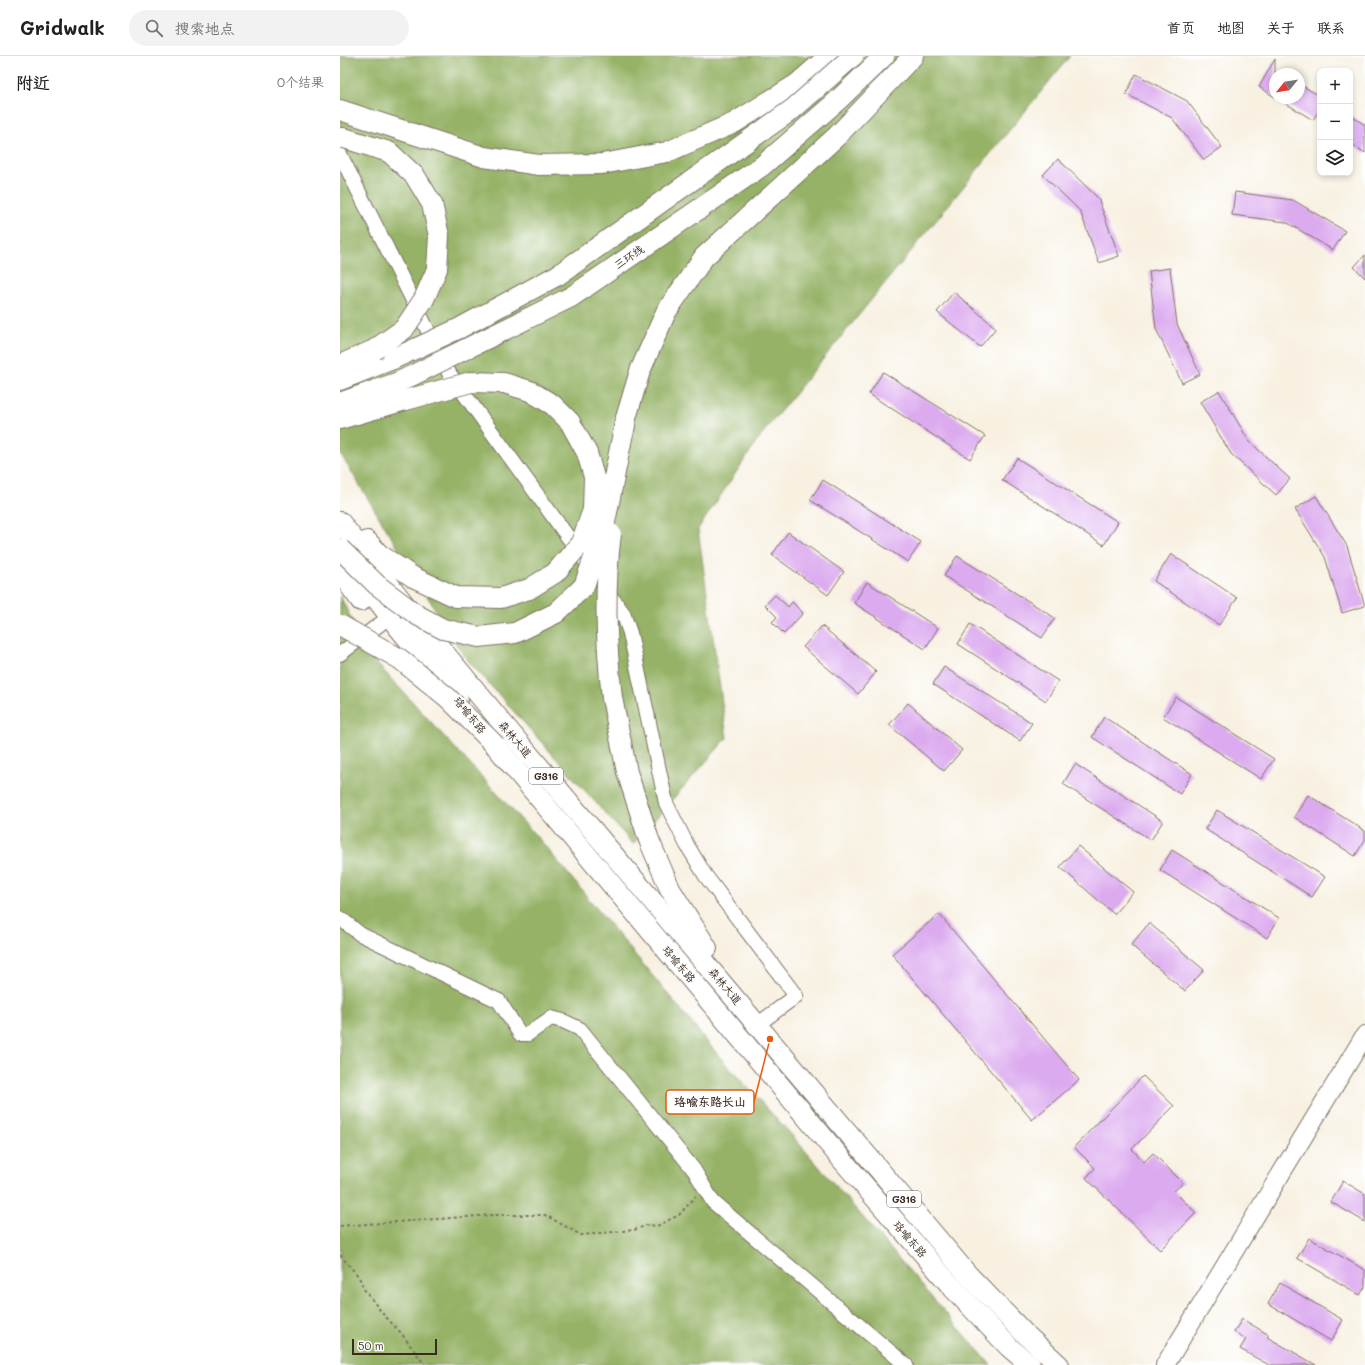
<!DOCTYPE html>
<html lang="zh">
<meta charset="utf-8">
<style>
:root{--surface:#fff;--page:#f2f2f2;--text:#202124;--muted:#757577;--line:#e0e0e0}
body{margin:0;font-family:Mali,"LXGW WenKai TC",sans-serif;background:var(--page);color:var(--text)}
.controls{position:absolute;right:12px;top:12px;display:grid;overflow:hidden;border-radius:8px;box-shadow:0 2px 6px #0003}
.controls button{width:36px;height:36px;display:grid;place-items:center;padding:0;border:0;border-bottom:1px solid var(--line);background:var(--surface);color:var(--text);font:20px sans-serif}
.compass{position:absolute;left:929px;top:12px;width:36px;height:36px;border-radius:50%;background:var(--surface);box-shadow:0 2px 6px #0003;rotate:240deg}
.scale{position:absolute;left:12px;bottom:10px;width:85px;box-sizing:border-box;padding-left:4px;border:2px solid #3b2a1e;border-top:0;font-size:11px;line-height:14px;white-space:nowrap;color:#3b2a1e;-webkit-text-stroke:3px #fff;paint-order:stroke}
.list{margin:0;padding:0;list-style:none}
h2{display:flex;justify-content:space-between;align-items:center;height:52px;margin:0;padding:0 16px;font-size:17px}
h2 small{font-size:13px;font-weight:400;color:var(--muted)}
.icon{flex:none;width:22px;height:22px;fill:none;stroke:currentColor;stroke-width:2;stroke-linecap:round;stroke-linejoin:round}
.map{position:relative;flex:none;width:1025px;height:1309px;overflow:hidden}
header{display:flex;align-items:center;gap:24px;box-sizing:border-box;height:56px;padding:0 20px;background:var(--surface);border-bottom:1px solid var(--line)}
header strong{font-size:19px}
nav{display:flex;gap:22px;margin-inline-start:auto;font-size:14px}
.search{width:280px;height:36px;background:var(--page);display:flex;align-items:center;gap:10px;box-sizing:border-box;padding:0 14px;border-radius:22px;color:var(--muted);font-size:15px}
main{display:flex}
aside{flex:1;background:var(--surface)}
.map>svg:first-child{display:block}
.forest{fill:#95b266;stroke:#686e42}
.building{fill:#dbaaef}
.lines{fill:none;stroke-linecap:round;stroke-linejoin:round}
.minor-casing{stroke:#7d7063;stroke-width:16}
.major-casing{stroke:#7d7063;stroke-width:20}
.highway-casing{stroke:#7d7063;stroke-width:22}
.path{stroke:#7d7063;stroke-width:2;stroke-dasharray:3 3;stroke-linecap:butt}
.minor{stroke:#fff;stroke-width:14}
.major{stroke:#fff;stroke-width:18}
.highway{stroke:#fff;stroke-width:20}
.highway-bridge-casing{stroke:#7d7063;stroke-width:22;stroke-linecap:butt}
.highway-bridge{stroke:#fff;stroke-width:20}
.labels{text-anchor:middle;stroke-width:4;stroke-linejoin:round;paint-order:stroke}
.shield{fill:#fff;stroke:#766a62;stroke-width:1}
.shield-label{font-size:10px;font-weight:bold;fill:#3b2a1e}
.street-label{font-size:11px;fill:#3b2a1e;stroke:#fff}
.leader{fill:none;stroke:#e8590c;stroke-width:1.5}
.callout-dot{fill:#e8590c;stroke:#fff;stroke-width:1.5}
.callout{fill:#fff;stroke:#e8590c;stroke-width:1.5}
.callout-label{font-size:12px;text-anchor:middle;font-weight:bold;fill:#3b2a1e}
</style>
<header>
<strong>Gridwalk</strong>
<div class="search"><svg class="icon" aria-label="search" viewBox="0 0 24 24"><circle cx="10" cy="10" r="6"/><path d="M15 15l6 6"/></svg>搜索地点</div>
<nav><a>首页</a><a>地图</a><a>关于</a><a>联系</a></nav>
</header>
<main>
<aside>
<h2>附近<small>0个结果</small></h2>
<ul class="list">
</ul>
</aside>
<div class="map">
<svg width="1025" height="1309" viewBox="0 0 1025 1309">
<rect width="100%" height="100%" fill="#fff"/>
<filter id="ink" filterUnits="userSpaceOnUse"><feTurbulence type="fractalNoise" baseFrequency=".025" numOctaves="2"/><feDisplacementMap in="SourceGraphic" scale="8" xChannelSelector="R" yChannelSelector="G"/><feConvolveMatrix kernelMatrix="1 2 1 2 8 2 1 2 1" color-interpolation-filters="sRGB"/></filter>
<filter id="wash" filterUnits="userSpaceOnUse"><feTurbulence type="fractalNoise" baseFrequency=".012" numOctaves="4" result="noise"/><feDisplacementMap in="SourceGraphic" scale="16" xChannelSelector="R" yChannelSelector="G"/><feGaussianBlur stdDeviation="0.9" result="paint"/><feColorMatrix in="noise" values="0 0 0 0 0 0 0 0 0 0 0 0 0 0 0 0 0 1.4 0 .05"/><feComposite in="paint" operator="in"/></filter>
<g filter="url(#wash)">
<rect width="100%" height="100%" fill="#f8f1e2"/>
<!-- forest -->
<g class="forest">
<polygon points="0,0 730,0 422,378 358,473 387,682 293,788 123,599 0,397"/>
<polygon points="0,540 30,600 200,784 384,1006 449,1076 651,1309 0,1309"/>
</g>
<g id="blocks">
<!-- building -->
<g class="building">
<polygon points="935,3 935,41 919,31"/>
<polygon points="796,18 847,45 882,91 864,104 832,62 786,38"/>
<polygon points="959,28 980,40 980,53 973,64 937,42 959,42"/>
<polygon points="1010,59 1025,69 1025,97 1010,87"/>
<polygon points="718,103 758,142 779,200 759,207 740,155 703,119"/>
<polygon points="895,136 953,144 1005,175 993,194 946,166 892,159"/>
<polygon points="1025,199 1025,222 1014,211"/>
<polygon points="830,212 837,268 860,318 842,327 816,273 809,215"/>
<polygon points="614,236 656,272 640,291 597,256"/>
<polygon points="543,316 645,380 630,403 529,338"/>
<polygon points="879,335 909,385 950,423 936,439 891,398 860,346"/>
<polygon points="677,402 778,466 764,489 662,424"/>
<polygon points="483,424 581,486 568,506 470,444"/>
<polygon points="976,440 1007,490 1025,550 1002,557 985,501 955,453"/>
<polygon points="448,476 504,516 488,539 432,499"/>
<polygon points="831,498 897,542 879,569 814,525"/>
<polygon points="617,500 715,562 702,582 604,520"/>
<polygon points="527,526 598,572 585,593 514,547"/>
<polygon points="435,539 448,551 452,546 463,557 444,578 432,566 437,561 425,549"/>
<polygon points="630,568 718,625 706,645 618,588"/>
<polygon points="482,570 536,616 518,638 463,591"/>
<polygon points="604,611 692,667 680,685 593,628"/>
<polygon points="836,641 934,703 921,723 823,661"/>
<polygon points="568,647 622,694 604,715 549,669"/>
<polygon points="764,661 852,718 840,738 752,681"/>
<polygon points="735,708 823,765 811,784 723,728"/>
<polygon points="968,739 1025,775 1025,784 1015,800 954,761"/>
<polygon points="877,754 985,821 972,841 865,773"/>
<polygon points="738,790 793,836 774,858 720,811"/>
<polygon points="832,794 939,862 927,882 820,814"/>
<polygon points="599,858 739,1024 692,1064 552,898"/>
<polygon points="809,867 864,914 845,935 791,889"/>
<polygon points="803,1020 834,1050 792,1093 804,1106 813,1097 843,1127 834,1135 856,1157 820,1194 746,1122 755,1112 734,1091"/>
<polygon points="1003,1125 1025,1138 1025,1166 991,1146"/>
<polygon points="969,1182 1025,1214 1025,1231 1020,1239 957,1202"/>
<polygon points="940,1227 1003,1264 991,1285 928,1248"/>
<polygon points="902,1263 929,1279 927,1281 976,1309 929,1309 900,1293 906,1283 894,1276"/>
</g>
</g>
</g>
<g filter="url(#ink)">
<use href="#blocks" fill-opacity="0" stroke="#7d7063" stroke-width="1"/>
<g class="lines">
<!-- minor casing -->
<g class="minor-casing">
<g id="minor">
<polyline points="0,98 109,317 254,517"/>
<polyline points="266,534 283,557 290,577 326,747 347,789 365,819 456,940 417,969"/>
<polyline points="0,598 40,568"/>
<polyline points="0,862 20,878 159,945 180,978 188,978 211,962 223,965 240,973 354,1114 373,1146 566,1309"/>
</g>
</g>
<!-- major casing -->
<g class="major-casing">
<polyline id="major" points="825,1309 1025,979"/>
</g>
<!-- highway casing -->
<g class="highway-casing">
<g id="highway">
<polyline points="0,54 144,101 199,109 262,108 327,96 394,67 457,28 489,0"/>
<polyline points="364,201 497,80 573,0"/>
<polyline points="0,309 34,294"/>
<polyline points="0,324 53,303"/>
<polyline points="0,347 59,326"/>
<polyline points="0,363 66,344"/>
<polyline points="0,466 72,558 169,675 628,1219 683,1276 719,1309"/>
<polyline points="27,485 39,498 73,521 116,541 161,542 189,533"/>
<polyline points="0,516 21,545"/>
<polyline points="18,519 58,571 118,644"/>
<polyline points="272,642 287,716 309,784 330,833 367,892"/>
<polyline points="144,676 504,1106 613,1232 669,1291 690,1309"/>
</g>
</g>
<!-- path -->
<g class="path">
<polyline points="0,1170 152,1159 205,1159 241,1179 294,1174 308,1169 317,1170 339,1159 356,1140"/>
<polyline points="0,1199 19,1221 24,1233 43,1258 61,1277 85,1309"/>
</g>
<!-- minor -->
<use href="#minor" class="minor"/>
<!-- major -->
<use href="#major" class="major"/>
<!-- highway -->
<use href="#highway" class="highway"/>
<!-- highway-bridge casing -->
<g class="highway-bridge-casing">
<g id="highway-bridge">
<polyline points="0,82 4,82 49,96 75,120 92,148 99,180 97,213 84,243 64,273 34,294"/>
<polyline points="53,303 120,272 218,219 453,53 513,0"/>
<polyline points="59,326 231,241 422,110 497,45 544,0"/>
<polyline points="66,344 131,326 164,327 190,335 213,349 230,366 247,397 254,421 253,454 241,487 215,517 189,533"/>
<polyline points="284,375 286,362 300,315 326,256 364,201"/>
<path d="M271,478C264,531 266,589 272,642"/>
<polyline points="0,493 37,529 77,559 103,573 139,581 175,577 216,557 244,530 263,476 286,362"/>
<polyline points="0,569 60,603 108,642 156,690"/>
</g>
</g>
<!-- highway-bridge -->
<use href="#highway-bridge" class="highway-bridge"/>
</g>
</g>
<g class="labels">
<!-- shield labels -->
<g class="shield">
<rect x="189" y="712" width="34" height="16" rx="3"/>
<rect x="547" y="1135" width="34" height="16" rx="3"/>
</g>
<g class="shield-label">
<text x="206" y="724">G316</text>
<text x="564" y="1147">G316</text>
</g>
<!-- street labels -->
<g class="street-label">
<text transform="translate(289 201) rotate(-34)" y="4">三环线</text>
<text transform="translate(130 659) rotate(51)" y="4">珞喻东路</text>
<text transform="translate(175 683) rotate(50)" y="4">森林大道</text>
<text transform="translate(339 908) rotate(50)" y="4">珞喻东路</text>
<text transform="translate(385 930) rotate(50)" y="4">森林大道</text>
<text transform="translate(570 1183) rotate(49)" y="4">珞喻东路</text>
</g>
</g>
<!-- callouts -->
<path class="leader" d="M430 983L414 1046"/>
<circle class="callout-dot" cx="430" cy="983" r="4"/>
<rect class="callout" x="326" y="1034" width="88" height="24" rx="4"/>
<g class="callout-label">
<text x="370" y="1050">珞喻东路长山</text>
</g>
</svg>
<div class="controls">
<button>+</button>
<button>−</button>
<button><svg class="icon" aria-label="layers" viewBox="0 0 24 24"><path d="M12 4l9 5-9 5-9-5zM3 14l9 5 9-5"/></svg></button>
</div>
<svg class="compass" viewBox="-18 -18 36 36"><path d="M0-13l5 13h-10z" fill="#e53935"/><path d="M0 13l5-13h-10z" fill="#757577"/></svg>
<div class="scale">50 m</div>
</div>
</main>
